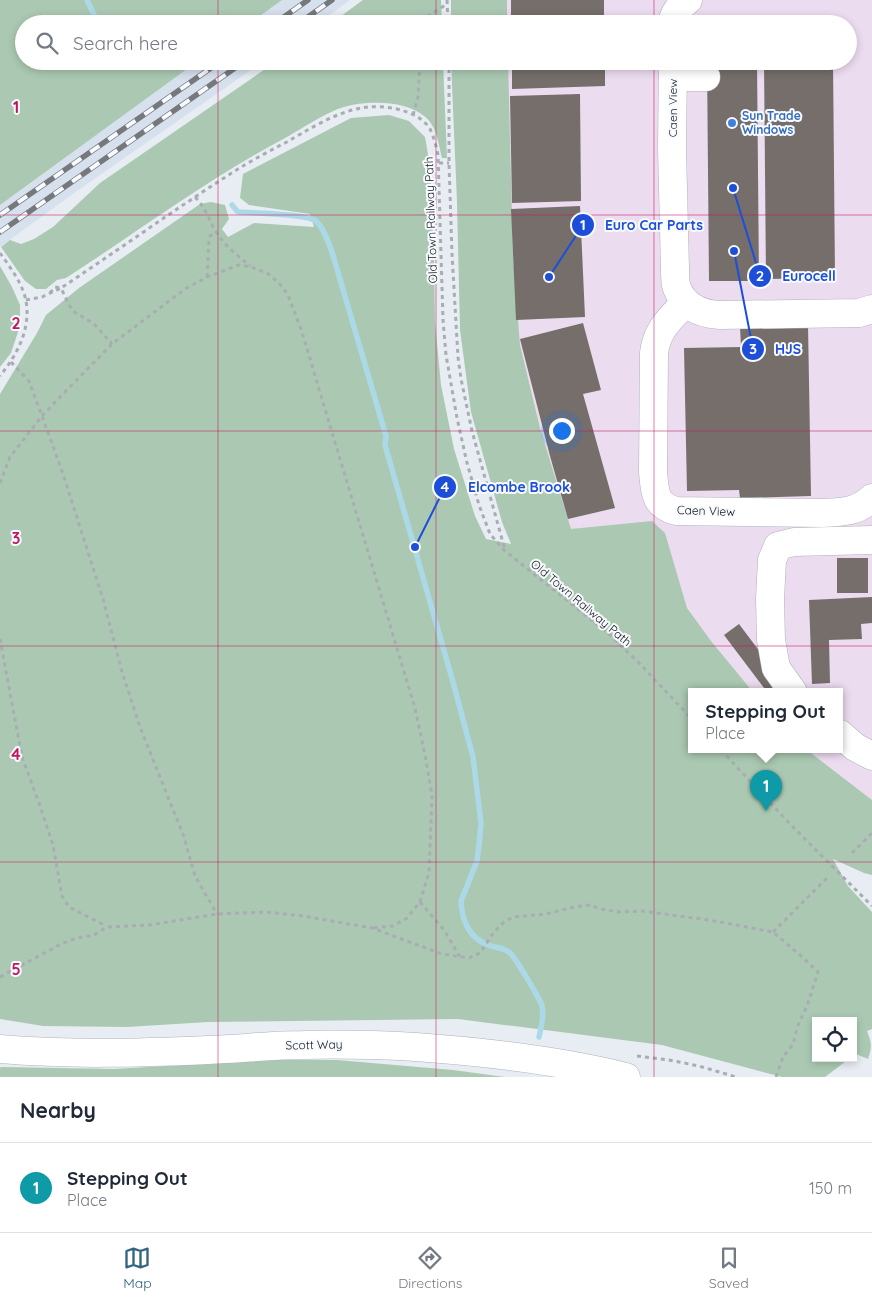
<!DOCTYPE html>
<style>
:root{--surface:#fff;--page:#f6f6f7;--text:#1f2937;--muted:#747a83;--line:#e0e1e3;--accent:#326381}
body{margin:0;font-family:Quicksand,sans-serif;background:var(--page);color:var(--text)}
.controls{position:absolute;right:15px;bottom:15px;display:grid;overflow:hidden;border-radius:0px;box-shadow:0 2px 8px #0003}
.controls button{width:45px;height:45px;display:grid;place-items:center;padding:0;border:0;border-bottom:1px solid var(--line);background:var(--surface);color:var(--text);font:25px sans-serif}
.you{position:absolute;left:561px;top:430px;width:18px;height:18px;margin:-12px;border:4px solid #fff;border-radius:50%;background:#1a73e8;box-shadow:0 0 0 8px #1a73e833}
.badge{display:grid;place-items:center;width:32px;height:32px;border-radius:50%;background:var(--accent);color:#fff;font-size:16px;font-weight:700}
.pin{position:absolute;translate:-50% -41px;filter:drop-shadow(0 1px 2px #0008)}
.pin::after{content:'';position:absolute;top:26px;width:18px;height:15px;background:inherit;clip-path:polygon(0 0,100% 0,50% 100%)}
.popup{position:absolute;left:688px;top:688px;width:155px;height:65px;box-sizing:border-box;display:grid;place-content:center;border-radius:0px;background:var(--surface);filter:drop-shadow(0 1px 4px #0005);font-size:16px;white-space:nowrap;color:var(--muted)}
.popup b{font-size:19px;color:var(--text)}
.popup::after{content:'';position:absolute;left:50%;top:100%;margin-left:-10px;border:10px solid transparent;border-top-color:var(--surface)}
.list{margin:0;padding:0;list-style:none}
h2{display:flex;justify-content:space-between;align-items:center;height:65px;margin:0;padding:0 20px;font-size:21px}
h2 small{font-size:16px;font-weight:400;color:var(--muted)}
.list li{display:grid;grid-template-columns:32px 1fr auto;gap:15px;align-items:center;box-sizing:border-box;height:90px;padding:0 20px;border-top:1px solid var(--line)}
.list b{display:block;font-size:19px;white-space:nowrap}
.list p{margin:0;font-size:16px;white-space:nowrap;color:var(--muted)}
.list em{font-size:16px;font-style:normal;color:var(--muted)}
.icon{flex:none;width:28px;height:28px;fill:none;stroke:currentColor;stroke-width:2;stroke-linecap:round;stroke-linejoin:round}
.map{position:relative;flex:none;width:872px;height:1077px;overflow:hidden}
.search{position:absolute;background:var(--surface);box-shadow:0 2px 8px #0003;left:15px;right:15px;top:15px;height:55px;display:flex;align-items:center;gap:12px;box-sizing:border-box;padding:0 18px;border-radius:28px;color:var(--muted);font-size:19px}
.sheet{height:155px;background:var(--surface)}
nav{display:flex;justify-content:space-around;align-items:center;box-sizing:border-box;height:70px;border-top:1px solid var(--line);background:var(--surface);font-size:14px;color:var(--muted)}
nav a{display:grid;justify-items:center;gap:2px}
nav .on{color:var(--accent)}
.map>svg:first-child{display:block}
.built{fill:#d6e1ed}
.industrial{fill:#ecdcef}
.green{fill:#abc9b2}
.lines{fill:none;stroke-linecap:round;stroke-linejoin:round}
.stream{stroke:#abd9e7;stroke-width:5.5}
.building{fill:#756e6b}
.minor-casing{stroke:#aeb3b9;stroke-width:29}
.path{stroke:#a8adb2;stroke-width:3;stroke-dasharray:4 4;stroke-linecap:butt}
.minor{stroke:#fff;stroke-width:28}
.rail-casing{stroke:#75797c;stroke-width:5.5}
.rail{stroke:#f7fafe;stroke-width:4;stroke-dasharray:11;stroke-linecap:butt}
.grid{fill:none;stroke:#c2185b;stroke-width:1;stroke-opacity:0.55}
.shop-dot{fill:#3f7fe0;stroke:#f7fafe;stroke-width:2}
.labels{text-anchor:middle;stroke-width:4;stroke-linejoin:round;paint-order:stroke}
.street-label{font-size:12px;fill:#17191b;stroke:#f7fafe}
.shop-label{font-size:12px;font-weight:bold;fill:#366cbe;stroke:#f7fafe;text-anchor:start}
.grid-label{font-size:16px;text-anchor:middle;font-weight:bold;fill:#c2185b;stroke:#f7fafe;stroke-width:4;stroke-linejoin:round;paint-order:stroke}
.leader{fill:none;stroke:#1d4ed8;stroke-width:2}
.callout-dot{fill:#1d4ed8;stroke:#f7fafe;stroke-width:2}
.mark-label{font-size:15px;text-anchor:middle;font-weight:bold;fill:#fff}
.callout-label{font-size:14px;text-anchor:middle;font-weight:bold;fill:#1d4ed8;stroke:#f7fafe;stroke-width:4;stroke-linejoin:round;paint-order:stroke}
</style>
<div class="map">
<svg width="872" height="1077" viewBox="0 0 872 1077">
<rect width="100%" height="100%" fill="#e7edf3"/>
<!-- built -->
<g class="built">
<polygon points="282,0 350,0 317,24 249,24"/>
<polygon points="198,61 264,61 77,191 0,247 0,205"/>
</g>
<!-- industrial -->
<polygon class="industrial" points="493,0 872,0 872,800 807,750 840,750 840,692 753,692 711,641 574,569 514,423 493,61 848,61 848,24 493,24"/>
<!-- green -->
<g class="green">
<polygon points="0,0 282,0 249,24 24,24 24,61 198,61 0,205"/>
<polygon points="363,0 441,0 442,24 330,24"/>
<rect x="451" y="0" width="56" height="24"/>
<path d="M277,61H443L447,158H442C439,146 437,131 430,122C413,100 368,100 344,107C327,112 303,128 287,137C209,178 139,231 66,278L57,280L46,289H36L25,281L1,247L10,240L21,244L34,239L53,227L100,183Z"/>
<path d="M451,61H508L513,255L520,345L540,428L571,529L652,521L665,533L687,608L711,641L753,692H692V750H807L872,800V875L864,873L833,859L848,886L872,912V1029L867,1031C872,1044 872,1046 868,1059L856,1054L853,1056V1021H816V1058H850L825,1077H782L662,1045L458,1019L208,1022L127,1027L43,1026L0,1019V394L37,333L46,315L79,288L200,204L211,202L225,205L229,219L222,229L228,237L254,223L314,227L310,214L249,205L240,198L243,174L351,118L389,115L409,121L425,137L430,166L434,256L435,322L441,385L454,449L475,516L486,539L511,544L502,522L471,412L460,330L457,202Z"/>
<polygon points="0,266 12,287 20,305 20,326 11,353 0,367"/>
<polygon points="267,1060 337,1060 453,1070 505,1077 0,1077 0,1068 1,1067 114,1069"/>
</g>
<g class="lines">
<!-- stream -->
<g class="stream">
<polyline points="87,0 94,15 100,24"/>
<polyline points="128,61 130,63"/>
<path d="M232,205L238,212C252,213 307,214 316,221C324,228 328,242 332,252L386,436L385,445L453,682L473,757L481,823L479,845L477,861L461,901C462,920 469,938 488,945C495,948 504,947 510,953C515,957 540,999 542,1006C544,1014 541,1029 539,1037"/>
</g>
</g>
<!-- building -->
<g class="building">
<rect x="511" y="0" width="93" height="24"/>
<rect x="811" y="22" width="22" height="2"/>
<polygon points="512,61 605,61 605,86 512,89"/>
<polygon points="707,61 757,61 759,281 709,281"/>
<polygon points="764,61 833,61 835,278 766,279"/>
<polygon points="580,94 581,201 512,203 510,96"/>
<polygon points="580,206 585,317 516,320 511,209"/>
<polygon points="583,323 601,390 583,394 615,508 568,519 550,456 520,339"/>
<polygon points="808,325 811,496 740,498 739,490 687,491 684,348 741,347 740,326"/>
<rect x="837" y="558" width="31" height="35"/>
<polygon points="872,597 872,623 861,624 862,639 829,640 830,683 812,684 809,600"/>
<polygon points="739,624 790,692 767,692 724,635"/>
</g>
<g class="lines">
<!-- minor casing -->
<g class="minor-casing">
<g id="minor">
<path d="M672,24C674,12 679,7 688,0"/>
<path d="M673,61L672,148L675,269C675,275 675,280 676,285C682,306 700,314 720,315L859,313L872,309"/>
<polyline points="673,77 706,77"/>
<path d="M686,302C670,319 657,329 654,353L653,472C655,492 654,505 676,511L823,513C842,512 858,512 872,498"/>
<polyline points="793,692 776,668 771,640 770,599 772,560 778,546 794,542 872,540"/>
<polyline points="840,734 855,747 872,756 872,755"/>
<path d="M0,1049C69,1055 139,1053 208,1050C240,1049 271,1045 303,1045C340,1044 378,1045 416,1047C486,1052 557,1060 626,1077"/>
</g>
</g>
<!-- path -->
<g class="path">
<polyline points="447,0 448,24"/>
<polyline points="424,24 428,16 447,4"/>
<polyline points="449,61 449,163 452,254 458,357 461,379 472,431 505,550"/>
<polyline points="413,115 418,97 420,61"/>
<polyline points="439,163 449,163"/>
<path d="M195,197C207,209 208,219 216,232C225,246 238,256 250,266"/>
<path d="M0,253C10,267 23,284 26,301C31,329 17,355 0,376"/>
<polyline points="207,277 209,239 210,236 217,232"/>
<path d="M50,293L55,287L61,288C120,249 178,207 238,169C253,160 269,151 285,143C308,130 334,113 361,108C382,104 418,109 430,129C434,137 436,146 438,155L443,320L446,355L457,418L467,463L479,505L490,534L505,551L584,614L610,635L639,663L692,719"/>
<polyline points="26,300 42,297 61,288 69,305 73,311 94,324 112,344"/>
<polyline points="11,362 29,381 42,416 63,474 103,599 122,672 140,727 184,837 195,876 217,914"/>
<polyline points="0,483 10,457 42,416 60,397 112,344 185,289 207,277 239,265 251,267 267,273 278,282 288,295 302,332 325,409 415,708 426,760 432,796 429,872 420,902 407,918 393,926 372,928"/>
<polyline points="0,639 22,757 39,803 53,845 62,896 69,907 106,926"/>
<polyline points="721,750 790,824 872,906"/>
<polyline points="852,853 872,833"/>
<polyline points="420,902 444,930 460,957"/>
<polyline points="773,932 827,878"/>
<polyline points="0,977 61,944 76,938 94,935 107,927 149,925 217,914 267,912 303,916 372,928 442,954 469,958 480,953 494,932 504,922 513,917 546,914 574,907 590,905 601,909 618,912 642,911 709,920 773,932 800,955 818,972 807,1006 798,1025 793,1044 783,1057 776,1077"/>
<polyline points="637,1056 669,1060 699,1066 736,1077"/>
</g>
<!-- minor -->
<use href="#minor" class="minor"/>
<!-- rail casing -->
<g class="rail-casing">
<g id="rail">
<polyline points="274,24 308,0"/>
<polyline points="298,24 332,0"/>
<polyline points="0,215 221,61"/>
<polyline points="0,232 245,61"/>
</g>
</g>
<!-- rail -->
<use href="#rail" class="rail"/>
</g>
<!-- grid -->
<path class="grid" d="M218,0V24M436,0V24M654,0V24M218,61V1077M436,61V1077M654,61V1077M0,215H872M0,431H872M0,646H872M0,862H872"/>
<!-- markers -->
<circle class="shop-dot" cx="732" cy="123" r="5"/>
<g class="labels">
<!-- street labels -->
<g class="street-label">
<text transform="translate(673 108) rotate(-90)" y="4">Caen View</text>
<text transform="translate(431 220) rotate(-92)" y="4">Old Town Railway Path</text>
<text transform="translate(706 511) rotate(2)" y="4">Caen View</text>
<text transform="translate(581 603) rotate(40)" y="4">Old Town Railway Path</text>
<text transform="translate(314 1045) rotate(-1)" y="4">Scott Way</text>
</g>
<!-- shop labels -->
<g class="shop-label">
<text x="742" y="120">Sun Trade<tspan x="742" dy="14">Windows</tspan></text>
</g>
</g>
<g class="grid-label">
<text x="16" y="113">1</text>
<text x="16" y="329">2</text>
<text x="16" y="544">3</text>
<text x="16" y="760">4</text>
<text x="16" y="975">5</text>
</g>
<!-- callouts -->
<path class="leader" d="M549 277L583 225M733 188L760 276M734 251L753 349M415 547L445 487"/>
<g class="callout-dot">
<circle cx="549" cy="277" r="5"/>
<circle cx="733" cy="188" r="5"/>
<circle cx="734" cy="251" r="5"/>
<circle cx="415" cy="547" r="5"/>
<circle cx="583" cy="225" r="12"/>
<circle cx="760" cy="276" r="12"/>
<circle cx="753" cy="349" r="12"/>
<circle cx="445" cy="487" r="12"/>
</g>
<g class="mark-label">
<text x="583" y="230">1</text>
<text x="760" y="281">2</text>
<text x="753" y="354">3</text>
<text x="445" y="492">4</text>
</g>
<g class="callout-label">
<text x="654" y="230">Euro Car Parts</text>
<text x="809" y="281">Eurocell</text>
<text x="788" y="354">HJS</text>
<text x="519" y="492">Elcombe Brook</text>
</g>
</svg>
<div class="controls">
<button><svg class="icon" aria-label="locate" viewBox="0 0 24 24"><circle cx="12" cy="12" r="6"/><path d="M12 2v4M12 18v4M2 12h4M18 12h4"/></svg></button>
</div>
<div class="you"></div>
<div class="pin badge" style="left:766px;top:811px;background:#0f9aa8">1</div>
<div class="popup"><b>Stepping Out</b>Place</div>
<div class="search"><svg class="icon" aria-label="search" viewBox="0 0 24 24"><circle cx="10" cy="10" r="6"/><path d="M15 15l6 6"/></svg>Search here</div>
</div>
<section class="sheet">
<h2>Nearby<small></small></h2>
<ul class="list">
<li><span class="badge" style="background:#0f9aa8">1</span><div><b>Stepping Out</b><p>Place</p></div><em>150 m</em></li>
</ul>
</section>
<nav>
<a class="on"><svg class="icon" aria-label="map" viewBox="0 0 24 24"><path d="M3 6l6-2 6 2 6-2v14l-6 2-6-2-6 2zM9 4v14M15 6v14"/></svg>Map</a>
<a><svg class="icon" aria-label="directions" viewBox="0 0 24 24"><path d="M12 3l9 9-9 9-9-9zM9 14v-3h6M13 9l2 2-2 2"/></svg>Directions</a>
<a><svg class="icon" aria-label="saved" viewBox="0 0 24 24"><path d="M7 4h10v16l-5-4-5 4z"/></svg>Saved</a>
</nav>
